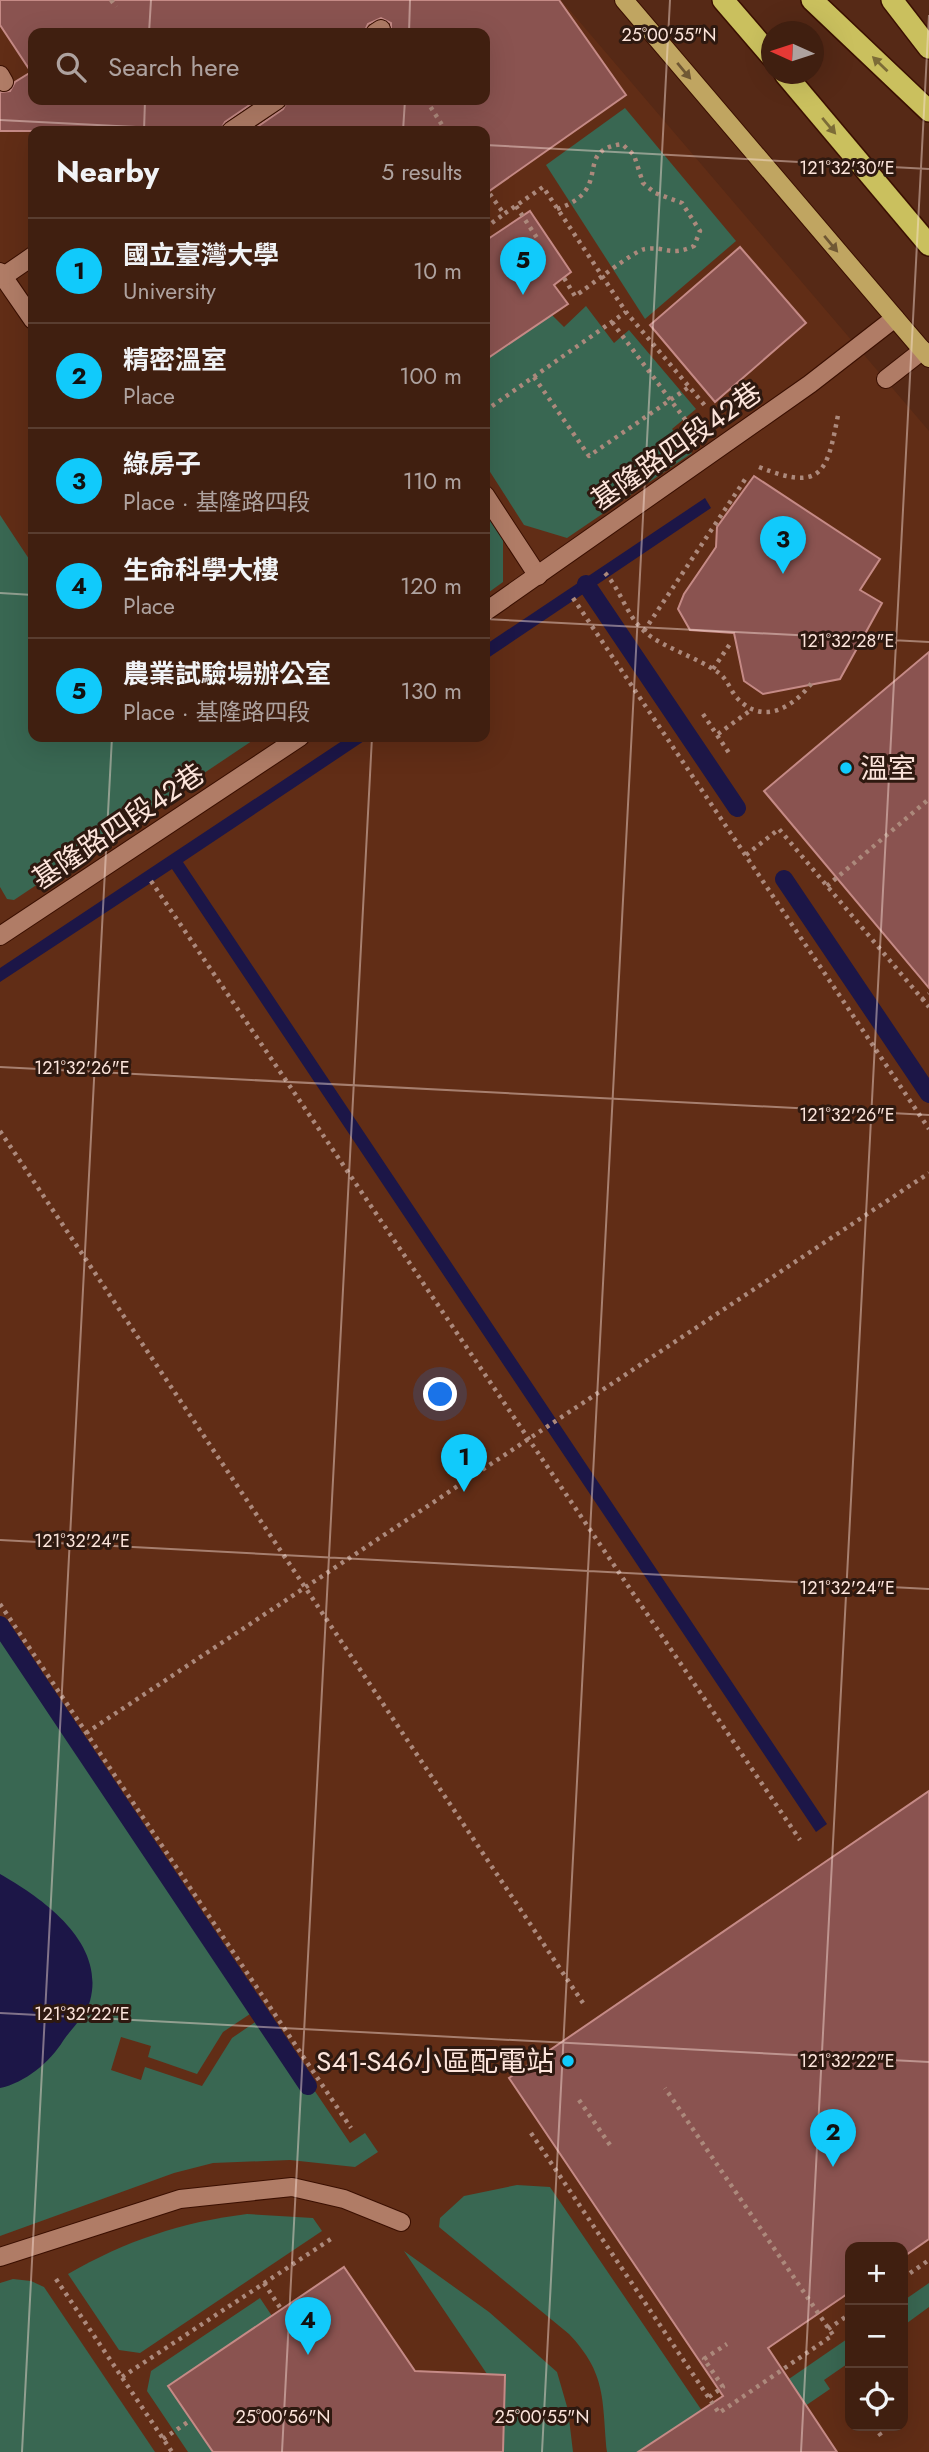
<!DOCTYPE html>
<meta charset="utf-8">
<style>
:root{--surface:#401f10;--page:#4b2c1e;--text:#f1f3f6;--muted:#aea29f;--line:#593d30;--accent:#11cafb}
body{margin:0;font-family:Jost,"Noto Sans TC",sans-serif;background:var(--page);color:var(--text)}
.controls{position:absolute;right:21px;bottom:21px;display:grid;overflow:hidden;border-radius:14px;box-shadow:0 7px 28px #0002}
.controls button{width:63px;height:63px;display:grid;place-items:center;padding:0;border:0;border-bottom:2px solid var(--line);background:var(--surface);color:var(--text);font:35px sans-serif}
.compass{position:absolute;left:761px;top:21px;width:63px;height:63px;border-radius:50%;background:var(--surface);box-shadow:0 7px 28px #0002;rotate:273deg}
.you{position:absolute;left:441px;top:1395px;width:24px;height:24px;margin:-18px;border:5px solid #fff;border-radius:50%;background:#1a73e8;box-shadow:0 0 0 10px #1a73e833}
.badge{display:grid;place-items:center;width:46px;height:46px;border-radius:50%;background:var(--accent);color:#111;font-size:23px;font-weight:700}
.pin{position:absolute;translate:-50% -58px;filter:drop-shadow(0 2px 4px #0008)}
.pin::after{content:'';position:absolute;top:37px;width:24px;height:21px;background:inherit;clip-path:polygon(0 0,100% 0,50% 100%)}
.list{margin:0;padding:0;list-style:none}
h2{display:flex;justify-content:space-between;align-items:center;height:91px;margin:0;padding:0 28px;font-size:30px}
h2 small{font-size:23px;font-weight:400;color:var(--muted)}
.list li{display:grid;grid-template-columns:46px 1fr auto;gap:21px;align-items:center;box-sizing:border-box;height:105px;padding:0 28px;border-top:2px solid var(--line)}
.list b{display:block;font-size:26px;white-space:nowrap}
.list p{margin:0;font-size:23px;white-space:nowrap;color:var(--muted)}
.list em{font-size:23px;font-style:normal;color:var(--muted)}
.icon{flex:none;width:38px;height:38px;fill:none;stroke:currentColor;stroke-width:2;stroke-linecap:round;stroke-linejoin:round}
.map{position:relative;flex:none;width:929px;height:2452px;overflow:hidden}
.search{position:absolute;background:var(--surface);box-shadow:0 7px 28px #0002;left:28px;top:28px;width:462px;height:77px;display:flex;align-items:center;gap:18px;box-sizing:border-box;padding:0 24px;border-radius:14px;color:var(--muted);font-size:26px}
.panel{position:absolute;background:var(--surface);box-shadow:0 7px 28px #0002;left:28px;top:126px;width:462px;height:616px;border-radius:14px}
.map>svg:first-child{display:block}
.built{fill:#612d16;fill-rule:evenodd}
.green{fill:#396752}
.water{fill:#1c1647}
.lines{fill:none;stroke-linecap:round;stroke-linejoin:round}
.stream{stroke:#1c1647;stroke-width:18}
.building{fill:#8a5350;stroke:#c58a86;stroke-width:2}
.minor-casing{stroke:#3a0f00;stroke-width:20}
.major-casing{stroke:#3a0f00;stroke-width:20}
.highway-casing{stroke:#3a0f00;stroke-width:24}
.path{stroke:#ac897c;stroke-width:4.5;stroke-dasharray:3.5 5;stroke-linecap:butt}
.minor{stroke:#b07c66;stroke-width:18}
.major{stroke:#c0a561;stroke-width:18}
.highway{stroke:#cac05e;stroke-width:21}
.oneway{fill:#7c6c37}
.oneway2{fill:#705834}
.ticks{fill:none;stroke:#fce4db;stroke-width:2;stroke-opacity:0.45}
.poi-dot{fill:#11cafb;stroke:#2e1910;stroke-width:2.5}
.labels{text-anchor:middle;stroke-width:6;stroke-linejoin:round;paint-order:stroke}
.street-label{font-size:28px;fill:#fce4db;stroke:#2e1910}
.poi-label{font-size:28px;fill:#fce4db;stroke:#2e1910;text-anchor:start}
.ticks-label{font-size:18px;text-anchor:middle;fill:#fce4db;stroke:#2e1910;stroke-width:6;stroke-linejoin:round;paint-order:stroke}
</style>
<div class="map">
<svg width="929" height="2452" viewBox="0 0 929 2452">
<rect width="100%" height="100%" fill="#562916"/>
<!-- built -->
<path class="built" d="M0,0H561L929,431V2452H0ZM33,33H485V100H33ZM33,131H485V737H33ZM850,2247H903V2426H850Z"/>
<!-- green -->
<g class="green">
<polygon points="625,108 736,241 645,319 546,165"/>
<polygon points="586,306 614,343 629,330 696,409 672,429 692,453 567,538 524,525 485,464 485,360 552,315 564,327"/>
<polygon points="485,511 503,539 503,582 485,595"/>
<polygon points="0,515 33,565 33,737 148,737 151,740 156,737 258,737 14,900 7,899 0,887"/>
<polygon points="0,1621 259,2008 223,2032 197,2074 148,2057 151,2046 121,2037 111,2070 141,2080 145,2067 202,2086 232,2038 264,2016 350,2143 365,2133 378,2152 355,2167 290,2160 213,2163 174,2173 0,2236"/>
<path d="M517,2185L550,2187L715,2430L850,2337V2362L824,2380L830,2389L738,2452H607C602,2400 607,2374 569,2334L439,2227L440,2218L464,2196Z"/>
<path d="M247,2214L313,2218L322,2231L140,2353L119,2350L68,2274C125,2241 182,2222 247,2214Z"/>
<polygon points="404,2251 489,2312 557,2372 568,2410 573,2452 503,2452 505,2375 487,2374"/>
<polygon points="13,2279 31,2281 44,2287 155,2452 0,2452 0,2283"/>
<polygon points="929,2283 929,2307 903,2326 903,2301"/>
<polygon points="260,2298 272,2316 168,2386 213,2452 188,2452 147,2391 151,2371"/>
</g>
<!-- water -->
<g class="water">
<polygon points="705,498 711,508 485,660 485,645"/>
<polygon points="348,737 370,737 183,862 827,1824 816,1832 172,869 0,982 0,968"/>
<path d="M0,1874C42,1898 106,1942 90,2001C87,2014 71,2029 63,2041C50,2062 25,2083 0,2088Z"/>
</g>
<g class="lines">
<!-- stream -->
<g class="stream">
<polyline points="586,584 737,808"/>
<polyline points="784,879 929,1094"/>
<polyline points="0,1625 308,2086"/>
</g>
</g>
<!-- building -->
<g class="building">
<polygon points="0,0 559,0 626,95 485,194 485,131 251,131 283,109 288,100 485,100 485,33 391,33 391,23 381,18 368,24 364,33 33,33 33,100 257,100 225,122 220,131 0,131 0,92 10,91 15,82 31,72 0,25"/>
<polygon points="530,211 571,272 554,285 568,304 485,360 485,241"/>
<polygon points="740,247 806,323 715,402 650,325"/>
<polygon points="754,476 880,559 860,590 882,603 840,679 763,694 744,681 734,633 690,630 678,609 684,594 716,547 717,527"/>
<polygon points="929,652 929,988 764,791"/>
<polygon points="929,1791 929,2239 903,2257 903,2247 850,2247 850,2292 768,2348 837,2452 638,2452 723,2396 509,2078"/>
<polygon points="344,2267 415,2371 505,2375 503,2452 213,2452 168,2386"/>
</g>
<g class="lines">
<!-- minor casing -->
<g class="minor-casing">
<g id="minor">
<polyline points="375,33 381,29"/>
<polyline points="0,75 4,82"/>
<polyline points="231,131 277,100"/>
<polyline points="0,272 33,320"/>
<polyline points="4,276 33,256"/>
<polyline points="886,379 923,350"/>
<polyline points="485,495 538,576"/>
<polyline points="485,612 810,384 895,318"/>
<polyline points="0,936 300,737"/>
<polyline points="0,2257 180,2199 292,2187 344,2199 401,2222"/>
</g>
</g>
<!-- major casing -->
<g class="major-casing">
<polyline id="major" points="624,0 929,358"/>
</g>
<!-- highway casing -->
<g class="highway-casing">
<g id="highway">
<polyline points="723,0 772,57"/>
<polyline points="812,0 929,111"/>
<polyline points="892,0 929,48"/>
<polyline points="785,74 929,245"/>
</g>
</g>
<!-- path -->
<g class="path">
<polyline points="111,0 116,7"/>
<polyline points="426,100 446,131"/>
<polyline points="485,187 504,214 543,187 626,312 707,408"/>
<polyline points="516,206 537,238"/>
<path d="M557,209C616,189 571,151 622,144L634,155L643,183L655,193L682,203L700,231L694,246C670,257 666,246 645,249C633,251 589,287 575,296L564,278"/>
<polyline points="485,228 504,214"/>
<polyline points="612,322 687,422"/>
<polyline points="534,377 589,456 689,387"/>
<polyline points="485,411 626,312"/>
<path d="M759,467C822,492 827,473 838,415"/>
<path d="M605,573C621,590 626,615 644,631C661,647 697,657 719,673C728,680 731,692 738,699C765,727 796,705 814,680"/>
<polyline points="573,598 929,1129"/>
<polyline points="644,631 746,478"/>
<polyline points="713,669 732,641"/>
<polyline points="703,714 731,756"/>
<polyline points="718,734 751,710"/>
<polyline points="746,855 779,829 929,1007"/>
<polyline points="151,881 800,1840"/>
<polyline points="827,886 929,799"/>
<polyline points="922,1000 929,994"/>
<polyline points="0,1131 583,2003"/>
<polyline points="0,1604 351,2128"/>
<polyline points="86,1733 929,1173"/>
<polyline points="579,2100 610,2145"/>
<polyline points="531,2133 719,2413 833,2335 665,2088"/>
<polyline points="903,2278 929,2260"/>
<polyline points="56,2279 172,2452"/>
<polyline points="264,2283 281,2309"/>
<polyline points="828,2329 850,2314"/>
<polyline points="122,2377 334,2237"/>
<polyline points="709,2397 723,2387 704,2359 727,2344"/>
<polyline points="874,2426 882,2437"/>
<polyline points="163,2439 191,2420"/>
</g>
<!-- minor -->
<use href="#minor" class="minor"/>
<!-- major -->
<use href="#major" class="major"/>
<!-- highway -->
<use href="#highway" class="highway"/>
</g>
<!-- one-way arrows -->
<defs><path id="oneway-solid" d="M-6-.8H1V-3.2L6.5 0L1 3.2V.8H-6Z" transform="scale(1.75)"/></defs>
<g class="oneway">
<use href="#oneway-solid" transform="translate(880 64) rotate(-136)"/>
<use href="#oneway-solid" transform="translate(829 126) rotate(50)"/>
</g>
<g class="oneway2">
<use href="#oneway-solid" transform="translate(684 71) rotate(50)"/>
<use href="#oneway-solid" transform="translate(831 244) rotate(50)"/>
</g>
<!-- ticks -->
<path class="ticks" d="M149,33L151,0M409,33L410,0M0,120L214,131M144,131L145,100M403,131L405,100M485,145L929,169M0,593L33,595M485,619L929,642M0,1067L929,1115M0,1540L929,1589M0,2013L929,2062M22,2452L112,737M282,2452L372,737M542,2452L670,0M801,2452L929,15"/>
<!-- markers -->
<g class="poi-dot">
<circle cx="846" cy="768" r="7"/>
<circle cx="568" cy="2061" r="7"/>
</g>
<g class="labels">
<!-- street labels -->
<g class="street-label">
<text transform="translate(676 446) rotate(-35)" y="10">基隆路四段42巷</text>
<text transform="translate(118 826) rotate(-34)" y="10">基隆路四段42巷</text>
</g>
<!-- poi labels -->
<g class="poi-label">
<text x="860" y="778">溫室</text>
<text x="554" y="2071" text-anchor="end">S41-S46小區配電站</text>
</g>
</g>
<g class="ticks-label">
<text x="669" y="41">25°00'55"N</text>
<text x="847" y="174">121°32'30"E</text>
<text x="847" y="647">121°32'28"E</text>
<text x="82" y="1074">121°32'26"E</text>
<text x="847" y="1121">121°32'26"E</text>
<text x="82" y="1547">121°32'24"E</text>
<text x="847" y="1594">121°32'24"E</text>
<text x="82" y="2020">121°32'22"E</text>
<text x="847" y="2067">121°32'22"E</text>
<text x="283" y="2423">25°00'56"N</text>
<text x="542" y="2423">25°00'55"N</text>
</g>
</svg>
<div class="controls">
<button>+</button>
<button>−</button>
<button><svg class="icon" aria-label="locate" viewBox="0 0 24 24"><circle cx="12" cy="12" r="6"/><path d="M12 2v4M12 18v4M2 12h4M18 12h4"/></svg></button>
</div>
<svg class="compass" viewBox="-18 -18 36 36"><path d="M0-13l5 13h-10z" fill="#e53935"/><path d="M0 13l5-13h-10z" fill="#aea29f"/></svg>
<div class="you"></div>
<div class="pin badge" style="left:464px;top:1492px">1</div>
<div class="pin badge" style="left:833px;top:2167px">2</div>
<div class="pin badge" style="left:783px;top:574px">3</div>
<div class="pin badge" style="left:308px;top:2355px">4</div>
<div class="pin badge" style="left:523px;top:295px">5</div>
<div class="search"><svg class="icon" aria-label="search" viewBox="0 0 24 24"><circle cx="10" cy="10" r="6"/><path d="M15 15l6 6"/></svg>Search here</div>
<section class="panel">
<h2>Nearby<small>5 results</small></h2>
<ul class="list">
<li><span class="badge">1</span><div><b>國立臺灣大學</b><p>University</p></div><em>10 m</em></li>
<li><span class="badge">2</span><div><b>精密溫室</b><p>Place</p></div><em>100 m</em></li>
<li><span class="badge">3</span><div><b>綠房子</b><p>Place · 基隆路四段</p></div><em>110 m</em></li>
<li><span class="badge">4</span><div><b>生命科學大樓</b><p>Place</p></div><em>120 m</em></li>
<li><span class="badge">5</span><div><b>農業試驗場辦公室</b><p>Place · 基隆路四段</p></div><em>130 m</em></li>
</ul>
</section>
</div>
